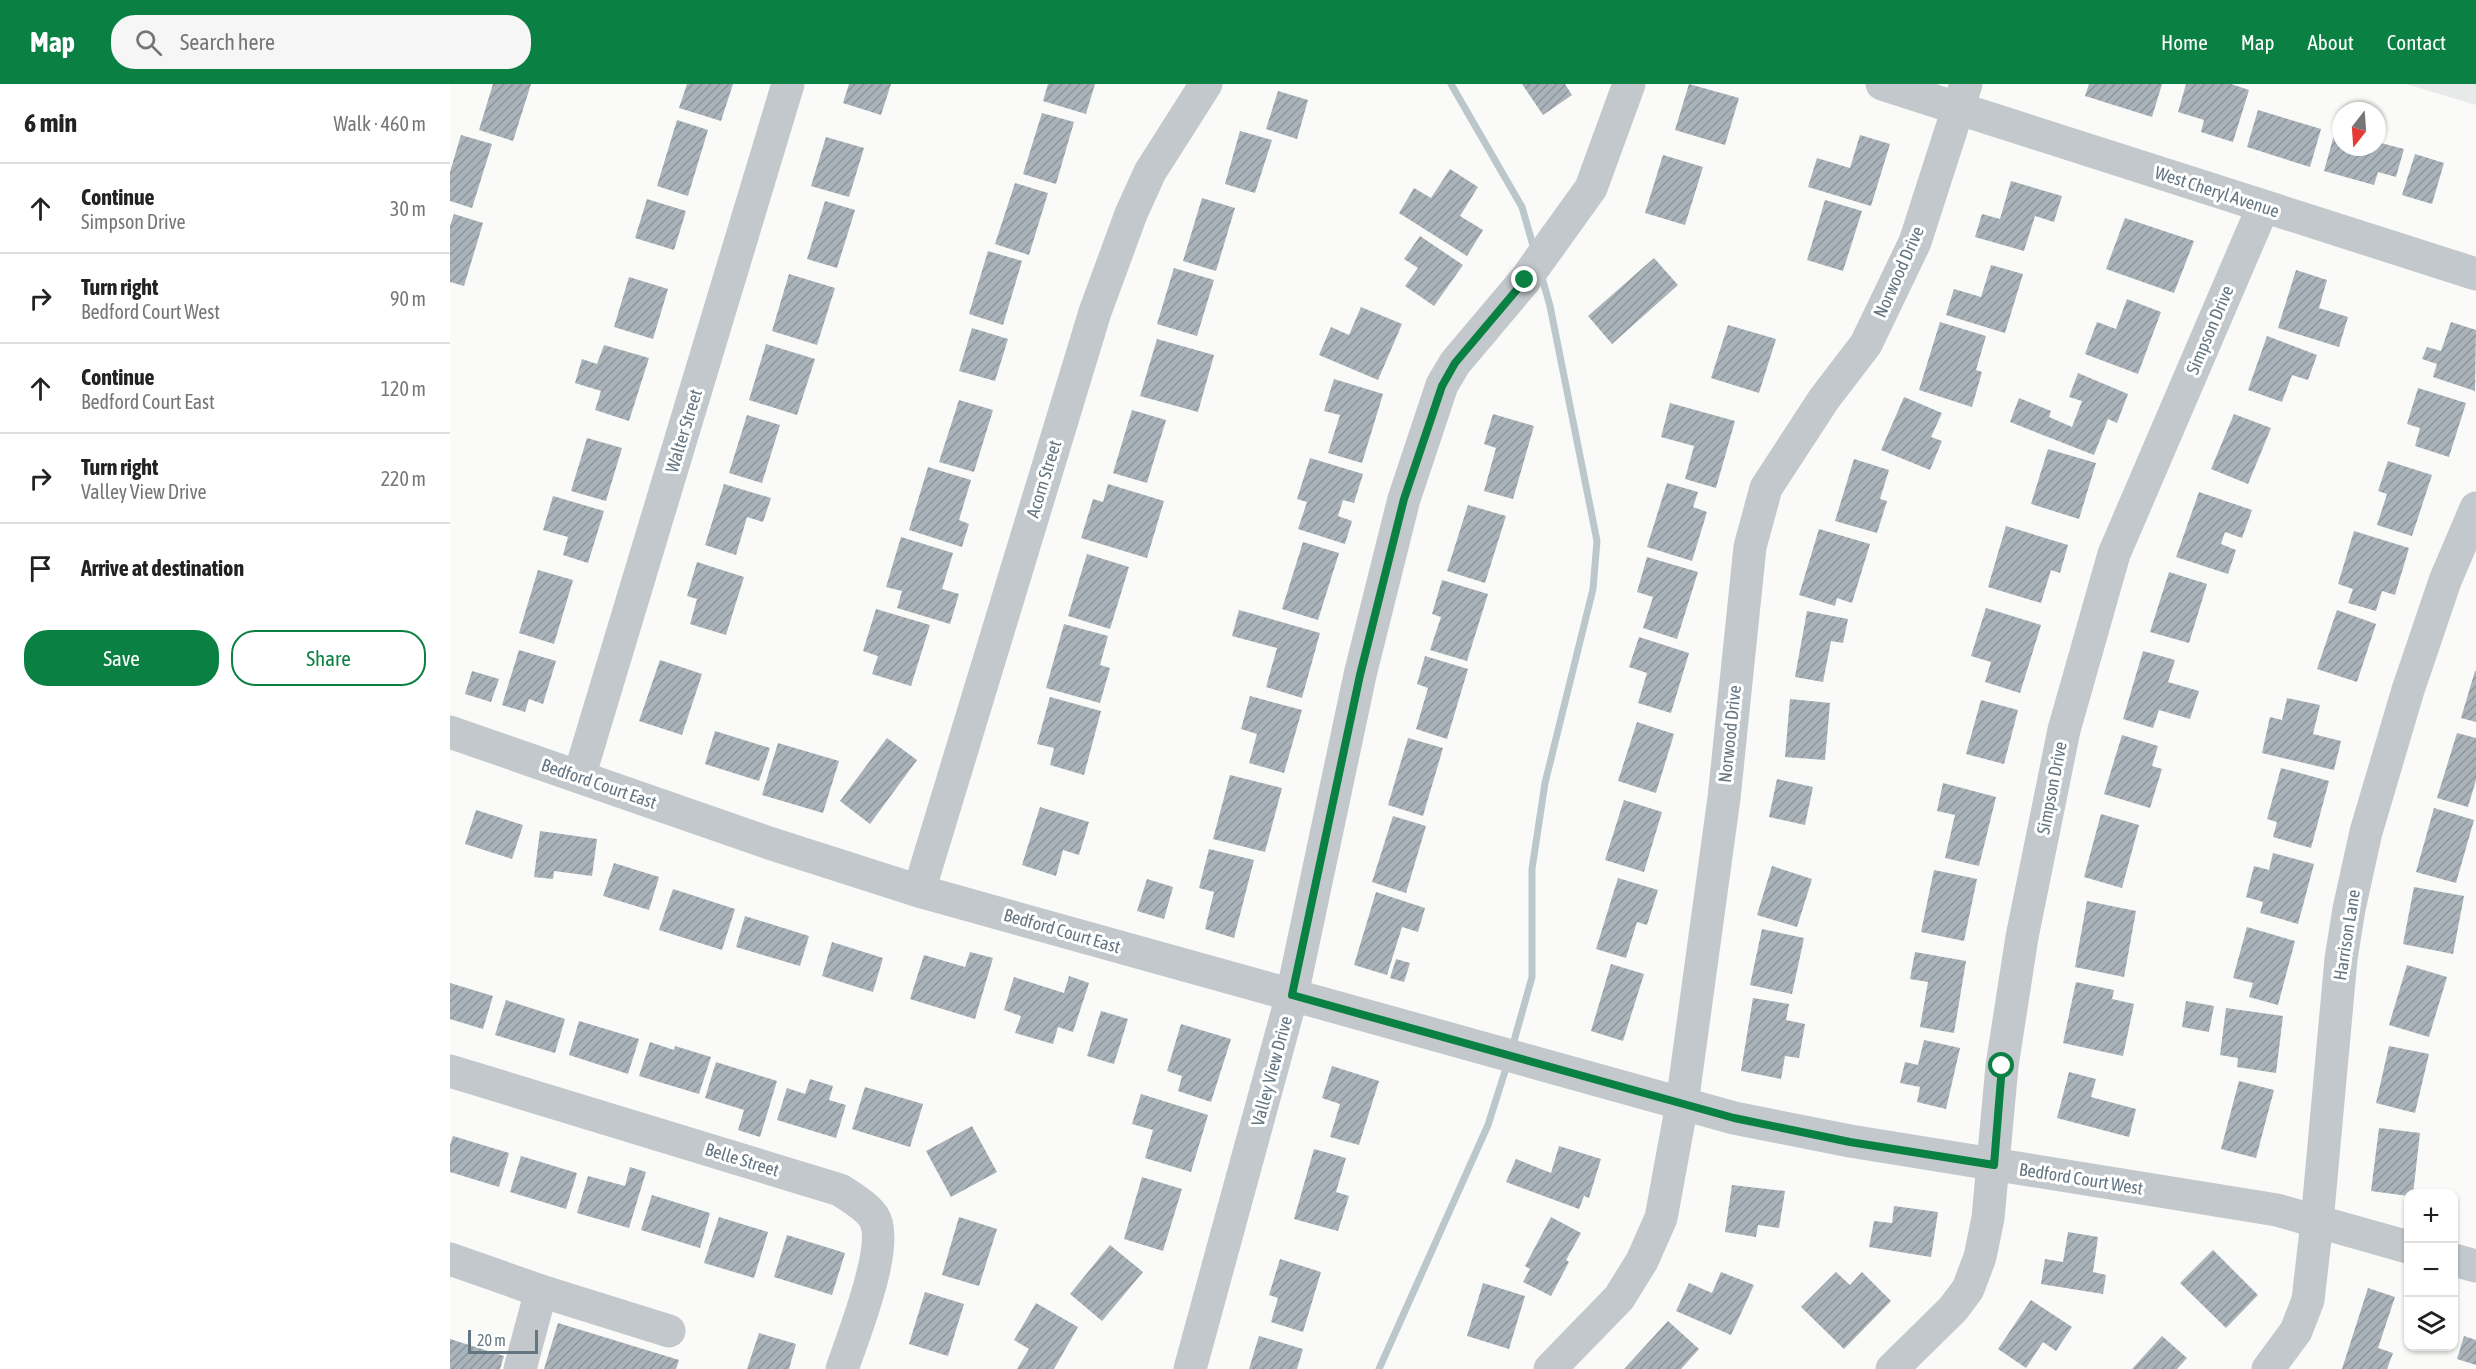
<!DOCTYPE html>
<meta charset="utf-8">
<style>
:root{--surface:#fff;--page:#f6f6f6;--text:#222;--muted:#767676;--line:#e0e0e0;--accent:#0b8043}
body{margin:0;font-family:"Asap Condensed",sans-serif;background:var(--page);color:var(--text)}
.controls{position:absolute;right:18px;bottom:18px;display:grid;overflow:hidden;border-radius:12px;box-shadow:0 2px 4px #0004}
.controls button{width:54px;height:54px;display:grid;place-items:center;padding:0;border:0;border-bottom:2px solid var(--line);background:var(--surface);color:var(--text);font:30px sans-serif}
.compass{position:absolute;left:1882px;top:18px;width:54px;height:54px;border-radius:50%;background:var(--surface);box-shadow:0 2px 4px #0004;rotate:197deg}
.scale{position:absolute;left:18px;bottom:15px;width:70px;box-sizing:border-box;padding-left:6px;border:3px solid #657683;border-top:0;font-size:16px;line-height:21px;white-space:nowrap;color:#657683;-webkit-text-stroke:4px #fff;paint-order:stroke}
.stop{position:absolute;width:18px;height:18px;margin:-14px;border:4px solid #0b8043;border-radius:50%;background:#fff}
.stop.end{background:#0b8043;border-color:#fff;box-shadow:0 2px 6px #0008}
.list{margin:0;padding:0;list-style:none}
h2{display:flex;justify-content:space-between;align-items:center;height:78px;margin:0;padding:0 24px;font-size:26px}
h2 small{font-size:20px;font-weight:400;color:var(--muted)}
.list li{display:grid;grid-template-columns:39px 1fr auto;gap:18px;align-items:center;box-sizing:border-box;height:90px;padding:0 24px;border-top:2px solid var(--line)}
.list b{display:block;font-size:22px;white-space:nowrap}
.list p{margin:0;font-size:20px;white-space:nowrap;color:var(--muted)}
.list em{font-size:20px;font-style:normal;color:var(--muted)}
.actions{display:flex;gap:12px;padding:18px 24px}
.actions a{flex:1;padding:14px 0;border:2px solid var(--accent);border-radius:24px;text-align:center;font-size:21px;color:var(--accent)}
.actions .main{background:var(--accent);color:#fff}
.icon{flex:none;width:33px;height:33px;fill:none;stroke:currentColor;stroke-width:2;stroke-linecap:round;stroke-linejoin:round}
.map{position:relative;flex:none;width:2026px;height:1285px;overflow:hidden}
header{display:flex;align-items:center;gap:36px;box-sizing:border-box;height:84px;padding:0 30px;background:var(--accent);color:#fff}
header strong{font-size:28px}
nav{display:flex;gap:33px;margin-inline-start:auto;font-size:21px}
.search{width:420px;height:54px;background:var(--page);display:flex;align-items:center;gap:15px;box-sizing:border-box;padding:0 21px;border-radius:24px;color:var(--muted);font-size:22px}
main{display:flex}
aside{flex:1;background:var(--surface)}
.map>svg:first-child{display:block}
.built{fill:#e8e9e9}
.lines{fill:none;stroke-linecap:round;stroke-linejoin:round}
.stream{stroke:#bbc7cb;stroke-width:7}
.building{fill:url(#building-hatch)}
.minor{stroke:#c3c8cc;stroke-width:33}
.route{stroke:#0b8043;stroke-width:8}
.labels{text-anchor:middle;stroke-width:6;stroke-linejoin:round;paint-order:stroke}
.street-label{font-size:18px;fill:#657683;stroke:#fff}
</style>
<header>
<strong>Map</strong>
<div class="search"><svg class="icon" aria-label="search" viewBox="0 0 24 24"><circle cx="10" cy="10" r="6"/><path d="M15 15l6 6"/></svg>Search here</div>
<nav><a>Home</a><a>Map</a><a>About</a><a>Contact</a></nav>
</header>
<main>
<aside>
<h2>6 min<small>Walk · 460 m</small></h2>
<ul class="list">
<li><svg class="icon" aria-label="ahead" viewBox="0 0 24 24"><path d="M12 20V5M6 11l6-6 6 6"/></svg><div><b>Continue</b><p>Simpson Drive</p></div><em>30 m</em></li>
<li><svg class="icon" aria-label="right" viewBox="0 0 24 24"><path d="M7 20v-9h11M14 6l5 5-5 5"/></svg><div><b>Turn right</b><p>Bedford Court West</p></div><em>90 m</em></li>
<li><svg class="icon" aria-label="ahead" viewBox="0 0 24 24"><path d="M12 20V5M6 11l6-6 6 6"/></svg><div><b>Continue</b><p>Bedford Court East</p></div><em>120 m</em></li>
<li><svg class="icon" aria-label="right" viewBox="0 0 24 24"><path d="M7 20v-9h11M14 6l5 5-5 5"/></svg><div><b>Turn right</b><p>Valley View Drive</p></div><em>220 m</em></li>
<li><svg class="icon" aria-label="arrive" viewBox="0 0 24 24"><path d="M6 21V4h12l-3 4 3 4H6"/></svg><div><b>Arrive at destination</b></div></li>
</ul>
<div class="actions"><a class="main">Save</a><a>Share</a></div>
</aside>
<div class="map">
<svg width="2026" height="1285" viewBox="0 0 2026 1285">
<defs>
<pattern id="building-hatch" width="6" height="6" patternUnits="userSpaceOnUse" patternTransform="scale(1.5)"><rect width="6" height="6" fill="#aab3b9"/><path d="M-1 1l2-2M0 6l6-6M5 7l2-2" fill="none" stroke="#8e969c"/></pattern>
</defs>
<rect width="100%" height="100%" fill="#fafaf8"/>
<!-- built -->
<polygon class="built" points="1956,0 2026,0 2026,21"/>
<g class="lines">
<!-- stream -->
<g class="stream">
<polyline points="1001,0 1072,123 1084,165"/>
<polyline points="1062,964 1082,893 1082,785 1095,699 1143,505 1147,457 1100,222 1091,190"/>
<polyline points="929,1285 1038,1041 1057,981"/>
</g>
</g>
<!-- building -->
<g class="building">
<polygon points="43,0 81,0 63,57 29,46"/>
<polygon points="237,0 283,0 271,37 229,24"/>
<polygon points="399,0 441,0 431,31 393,19"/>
<polygon points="598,0 645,0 636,30 593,17"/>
<polygon points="1072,0 1115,0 1122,11 1093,31"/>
<polygon points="1239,0 1289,14 1275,61 1225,46"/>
<polygon points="1639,0 1712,0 1702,33 1635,12"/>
<polygon points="1736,0 1781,0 1799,6 1783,58 1751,48 1754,36 1728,28"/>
<polygon points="828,7 858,16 847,55 816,45"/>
<polygon points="1808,26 1871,45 1860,83 1797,63"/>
<polygon points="592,29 624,38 606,100 573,90"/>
<polygon points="227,36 258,46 238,112 207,102"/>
<polygon points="1888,37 1891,38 1891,63 1927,63 1927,58 1954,65 1946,93 1928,88 1924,101 1874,87"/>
<polygon points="790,47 822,56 805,109 775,100"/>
<polygon points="11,51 42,60 22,124 0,117 0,88"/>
<polygon points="1410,51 1440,60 1421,122 1358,103 1367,74 1400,84"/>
<polygon points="376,53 414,64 399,113 361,102"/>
<polygon points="1965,70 1994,79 1982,120 1952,111"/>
<polygon points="1213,71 1253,83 1235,141 1195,129"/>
<polygon points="1000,85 1028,103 1010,132 1033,146 1017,172 949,129 964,104 981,114"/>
<polygon points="1561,97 1612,112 1604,138 1585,132 1574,167 1525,153 1532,130 1550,135"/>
<polygon points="565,99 598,109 579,171 545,160"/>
<polygon points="752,114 785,124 766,187 733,177"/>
<polygon points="197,115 236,127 224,166 185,154"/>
<polygon points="1375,116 1412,127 1393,187 1357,176"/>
<polygon points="375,117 405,126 387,184 357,175"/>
<polygon points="4,130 33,139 14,202 0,198 0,142"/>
<polygon points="1675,134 1744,157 1724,209 1656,185"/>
<polygon points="970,152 1013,181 984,222 955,202 968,184 954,175"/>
<polygon points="538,167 572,177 553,241 519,230"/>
<polygon points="1204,174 1228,201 1162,260 1138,232"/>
<polygon points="1541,181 1573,190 1555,249 1496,231 1504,205 1531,213"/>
<polygon points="724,184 764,196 747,252 707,240"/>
<polygon points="1846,186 1877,196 1869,224 1898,233 1889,263 1828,244"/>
<polygon points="339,190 385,204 367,261 322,247"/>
<polygon points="179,193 218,205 203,255 164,243"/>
<polygon points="1677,215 1711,228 1688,290 1635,270 1647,238 1666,245"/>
<polygon points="911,223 952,240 928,296 869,271 881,243 899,251"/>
<polygon points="1490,238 1536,252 1526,286 1532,288 1522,323 1469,306"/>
<polygon points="2001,238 2026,246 2025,307 1983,293 1987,280 1972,275 1977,263 1991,267"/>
<polygon points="1278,241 1326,255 1309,309 1261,294"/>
<polygon points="522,244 558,255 545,297 509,287"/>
<polygon points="1817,252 1867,271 1858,296 1842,291 1832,318 1798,306"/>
<polygon points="707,255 764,271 748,328 690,312"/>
<polygon points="316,260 365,275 347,331 299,316"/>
<polygon points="154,261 199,274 179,337 145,326 151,307 125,299 132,275 147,280"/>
<polygon points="1628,289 1678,310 1667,339 1658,335 1644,371 1560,338 1569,314 1601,327 1599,333 1622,343 1632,317 1619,313"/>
<polygon points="884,295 933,310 912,379 878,369 890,331 874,327"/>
<polygon points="1968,304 2016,319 1999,373 1965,362 1970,344 1957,340"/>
<polygon points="1454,313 1492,329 1481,353 1492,357 1480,386 1431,366"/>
<polygon points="509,316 543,326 524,388 489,378"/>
<polygon points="1220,319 1285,337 1266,404 1235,395 1244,362 1211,353"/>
<polygon points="682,326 716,336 697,399 663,389"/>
<polygon points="1043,330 1084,342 1063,415 1034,407 1046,364 1034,360"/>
<polygon points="1784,330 1821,344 1798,400 1761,385"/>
<polygon points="297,331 330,341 312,399 279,389"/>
<polygon points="137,354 172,364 156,417 121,407"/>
<polygon points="1598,365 1646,379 1629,435 1581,420"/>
<polygon points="860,374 913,390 904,419 893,416 888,432 902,437 895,460 848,445 857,418 847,415"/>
<polygon points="1404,375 1439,386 1430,415 1437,417 1427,449 1385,437"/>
<polygon points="1938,377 1982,391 1962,452 1927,441 1937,410 1928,407"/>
<polygon points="478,383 521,396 509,436 519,440 512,463 459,446"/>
<polygon points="1217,399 1248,408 1243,423 1257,428 1242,477 1197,463"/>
<polygon points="274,400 321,414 313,438 297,433 286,471 255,461"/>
<polygon points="658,400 714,417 697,474 631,454 643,415 653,418"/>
<polygon points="1749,408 1802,426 1792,454 1775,448 1771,460 1786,466 1778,490 1726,473"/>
<polygon points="103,412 154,427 138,479 113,471 118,453 93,446"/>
<polygon points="1018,421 1056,432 1035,499 997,487"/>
<polygon points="1556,442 1618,461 1610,489 1601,486 1591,519 1538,503"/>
<polygon points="1369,445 1420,460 1402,519 1387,514 1385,522 1349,511"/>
<polygon points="1904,447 1959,464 1945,511 1932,507 1926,527 1898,519 1903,505 1888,500"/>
<polygon points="451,453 503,469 492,505 509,510 500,540 447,524 452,507 436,503"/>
<polygon points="853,458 889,469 868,536 832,525"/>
<polygon points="637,470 679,483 660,545 618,532"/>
<polygon points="1197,473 1248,488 1227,555 1193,544 1203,513 1187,508"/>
<polygon points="247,478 294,493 276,551 240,540 247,515 237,512"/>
<polygon points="88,486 123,496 104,560 69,549"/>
<polygon points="1719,488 1757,500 1739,559 1700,548"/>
<polygon points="992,496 1038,510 1017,577 980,566 991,533 982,530"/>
<polygon points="1536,524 1591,541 1570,609 1535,598 1541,578 1521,572"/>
<polygon points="426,525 480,541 461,602 422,590 428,572 413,567"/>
<polygon points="789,526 870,549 852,614 816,603 827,564 782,552"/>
<polygon points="1887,526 1926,540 1907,598 1867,585"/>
<polygon points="1357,527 1398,535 1393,559 1381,557 1373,598 1345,593"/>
<polygon points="614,540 658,552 650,581 660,584 650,619 596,604"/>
<polygon points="1189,553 1239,569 1221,629 1188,619 1197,589 1179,583"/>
<polygon points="69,566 106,577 93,620 79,615 75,628 52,621"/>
<polygon points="1693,567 1725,576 1718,598 1749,607 1740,635 1709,626 1703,644 1673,635"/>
<polygon points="975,572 1018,585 997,655 966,645 978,604 967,600"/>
<polygon points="210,576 252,590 232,651 189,637"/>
<polygon points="22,587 49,595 41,618 15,610"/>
<polygon points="2025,587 2026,587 2026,638 2011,634"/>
<polygon points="800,612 852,626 834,689 799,679 807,650 791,645"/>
<polygon points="600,613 651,627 634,691 600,681 604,664 587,660"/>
<polygon points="1837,614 1870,621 1863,650 1891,657 1884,686 1812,669 1820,633 1832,636"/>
<polygon points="1340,615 1380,619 1375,676 1335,673"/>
<polygon points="1531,616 1568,626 1554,680 1516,670"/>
<polygon points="1187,638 1224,650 1206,709 1168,697"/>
<polygon points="265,647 320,664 309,697 255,680"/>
<polygon points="2007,649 2026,654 2026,696 2018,723 1987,714"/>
<polygon points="1672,651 1708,662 1702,682 1712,685 1700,724 1654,710"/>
<polygon points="437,654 467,676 420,740 390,717"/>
<polygon points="958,654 993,664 973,732 938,721"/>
<polygon points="328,659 389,677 373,729 312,711"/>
<polygon points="1831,684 1879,697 1861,764 1823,753 1827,738 1817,735"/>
<polygon points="780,691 832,704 815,768 763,755"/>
<polygon points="1327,695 1363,703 1355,741 1319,733"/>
<polygon points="1493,699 1546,713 1529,782 1495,774 1505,731 1487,727"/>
<polygon points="1174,716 1212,728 1194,788 1155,776"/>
<polygon points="590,723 639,738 629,771 613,766 606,792 572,781"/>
<polygon points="1984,724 2024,736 2006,799 1966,788"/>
<polygon points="26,726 73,741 62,775 15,760"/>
<polygon points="1651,730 1689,741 1672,804 1634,793"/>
<polygon points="943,732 976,742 956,809 922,798"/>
<polygon points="90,747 147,755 142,792 104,787 103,795 84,793"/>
<polygon points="759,765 804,776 784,854 755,845 764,808 749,804"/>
<polygon points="1823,769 1864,780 1848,840 1810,829 1813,818 1796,813 1804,782 1819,786"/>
<polygon points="164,779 209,793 199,826 153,812"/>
<polygon points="1322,782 1362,795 1347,843 1307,831"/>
<polygon points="1484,786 1527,795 1514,857 1471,848"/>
<polygon points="1168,794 1208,806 1197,841 1187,838 1176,874 1146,865"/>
<polygon points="697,795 723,803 714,835 687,827"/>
<polygon points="1964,803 2014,812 2003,870 1953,860"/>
<polygon points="223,805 285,825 272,866 209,846"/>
<polygon points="926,808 975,824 968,848 952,843 937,891 904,881"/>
<polygon points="1637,817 1686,827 1674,893 1625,883"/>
<polygon points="295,832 359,852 350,882 286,863"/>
<polygon points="1797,843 1845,857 1828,921 1799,913 1803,899 1783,894"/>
<polygon points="1312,845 1354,854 1342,910 1300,901"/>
<polygon points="382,858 433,874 423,908 372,892"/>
<polygon points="520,868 543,874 525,935 460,915 474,871 515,883"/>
<polygon points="1465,868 1516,877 1504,949 1470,943 1478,898 1460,895"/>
<polygon points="946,875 960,879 954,898 940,894"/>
<polygon points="1161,880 1194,890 1173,957 1141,947"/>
<polygon points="1957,881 1997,893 1979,953 1939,941"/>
<polygon points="619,892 639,899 623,948 608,943 603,960 565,949 571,932 554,926 564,893 614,909"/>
<polygon points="1626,898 1664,906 1662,915 1684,920 1673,972 1613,959"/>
<polygon points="0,899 43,912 33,945 0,935"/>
<polygon points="1303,914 1339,920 1336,936 1355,940 1349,974 1335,972 1331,995 1291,987"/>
<polygon points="56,916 115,935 105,969 45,951"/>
<polygon points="1736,917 1764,922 1759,948 1732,943"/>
<polygon points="1776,924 1833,932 1826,989 1787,983 1788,974 1770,971"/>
<polygon points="651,927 678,935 664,980 637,972"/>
<polygon points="129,937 189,955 178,990 119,971"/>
<polygon points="731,940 781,955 761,1018 728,1007 732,992 717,987"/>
<polygon points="1474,956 1510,964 1496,1025 1467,1018 1470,1003 1450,999 1455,978 1468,981"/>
<polygon points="200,958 224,966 225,962 261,973 249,1010 189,992"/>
<polygon points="1939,962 1979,970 1965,1029 1926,1019"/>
<polygon points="266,978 327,997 310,1053 288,1046 294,1026 255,1014"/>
<polygon points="882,982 929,997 909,1061 880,1053 890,1020 872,1014"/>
<polygon points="1619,988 1646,995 1641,1013 1686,1025 1679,1053 1607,1034"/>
<polygon points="360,995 383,1002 379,1016 396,1021 386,1054 327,1036 337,1004 355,1010"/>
<polygon points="1789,997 1824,1006 1806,1074 1771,1065"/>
<polygon points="415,1003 473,1020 460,1063 402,1045"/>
<polygon points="691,1010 758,1031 741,1088 695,1074 703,1046 682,1040"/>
<polygon points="522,1042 547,1088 501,1113 476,1067"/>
<polygon points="1929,1044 1970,1049 1963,1110 1958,1110 1958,1112 1921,1107"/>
<polygon points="3,1052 59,1069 49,1103 0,1088 0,1061"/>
<polygon points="1109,1062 1151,1075 1139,1114 1134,1112 1129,1125 1056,1098 1066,1075 1101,1089"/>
<polygon points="864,1065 896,1074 886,1108 899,1112 888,1147 844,1135"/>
<polygon points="71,1072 127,1089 116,1125 60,1108"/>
<polygon points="180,1083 196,1088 179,1144 127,1129 138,1092 175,1102"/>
<polygon points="692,1093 732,1105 713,1167 674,1155"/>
<polygon points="1282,1101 1335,1107 1329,1144 1308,1141 1306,1153 1275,1148"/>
<polygon points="202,1111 260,1129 250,1164 191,1146"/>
<polygon points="1444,1122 1488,1128 1481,1173 1419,1163 1424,1137 1442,1139"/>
<polygon points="269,1133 318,1148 304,1194 254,1179"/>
<polygon points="509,1133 547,1145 529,1202 492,1191"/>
<polygon points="1101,1133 1131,1149 1116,1176 1119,1178 1101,1212 1073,1198 1080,1185 1075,1182"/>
<polygon points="1618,1148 1648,1153 1643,1188 1656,1191 1653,1210 1591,1200 1595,1175 1613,1178"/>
<polygon points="337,1151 395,1169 382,1211 324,1193"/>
<polygon points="660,1161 693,1188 652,1237 620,1210"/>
<polygon points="1763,1166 1808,1211 1776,1244 1730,1199"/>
<polygon points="830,1175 871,1188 853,1248 821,1238 828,1214 819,1211"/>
<polygon points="1271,1188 1304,1201 1281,1251 1226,1227 1239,1199 1262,1209"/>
<polygon points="1386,1188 1400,1201 1412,1188 1441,1217 1394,1265 1351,1223"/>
<polygon points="1033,1199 1075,1212 1059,1265 1017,1252"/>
<polygon points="1918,1204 1945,1213 1928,1264 1943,1269 1937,1285 1892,1285"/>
<polygon points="475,1208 514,1220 498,1272 459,1260"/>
<polygon points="1581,1216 1622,1243 1606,1267 1593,1258 1576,1284 1548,1265"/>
<polygon points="586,1219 628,1243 604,1285 567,1285 579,1265 564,1256"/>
<polygon points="1218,1237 1249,1265 1231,1285 1174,1285"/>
<polygon points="108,1239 229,1276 226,1285 94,1285"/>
<polygon points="309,1249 346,1260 339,1285 297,1285"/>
<polygon points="809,1252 853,1265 847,1285 799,1285"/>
<polygon points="1712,1252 1737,1274 1727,1285 1682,1285"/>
<polygon points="2014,1252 2026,1256 2026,1281 2007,1275"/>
<polygon points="0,1255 54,1272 50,1285 0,1285"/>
</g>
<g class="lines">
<!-- minor -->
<g class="minor">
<polyline points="1432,0 2026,190"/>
<polyline points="0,648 319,759 469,807 1284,1034 1400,1057 1827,1126 1958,1163"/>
<polyline points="129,693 338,0"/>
<polyline points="469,807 645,228 681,130 700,88 756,0"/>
<path d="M0,987L390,1106C401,1113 416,1122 423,1132C442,1158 402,1255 392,1285"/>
<polyline points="0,1175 91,1207 219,1247"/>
<polyline points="2004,1176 2026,1182"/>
<polyline points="70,1285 91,1207"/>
<polyline points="740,1285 842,911 910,591 954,415 992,301 1005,279 1075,196 1141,104 1179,0"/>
<polyline points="1100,1285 1169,1214 1192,1177 1211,1134 1232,1020 1274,714 1300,463 1316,404 1374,315 1416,260 1465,158 1516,0"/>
<polyline points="1442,1285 1503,1225 1518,1205 1530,1173 1538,1134 1552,982 1572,853 1614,646 1664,470 1813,123"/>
<polyline points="1818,1285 1846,1247 1858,1216 1867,1138 1891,875 1899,825 1916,748 1958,606 1995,497 2026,424"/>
</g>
</g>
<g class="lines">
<!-- route -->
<polyline class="route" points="1075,196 1005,279 992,302 954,415 910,591 842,911 1284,1034 1400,1058 1544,1081 1552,982"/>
</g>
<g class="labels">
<!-- street labels -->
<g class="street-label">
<text transform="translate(1767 108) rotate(18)" y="6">West Cheryl Avenue</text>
<text transform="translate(1449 188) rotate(-66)" y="6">Norwood Drive</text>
<text transform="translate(1760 246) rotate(-67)" y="6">Simpson Drive</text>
<text transform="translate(234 347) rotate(-73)" y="6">Walter Street</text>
<text transform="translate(594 395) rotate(-73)" y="6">Acorn Street</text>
<text transform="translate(1280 650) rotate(-84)" y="6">Norwood Drive</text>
<text transform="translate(149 700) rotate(19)" y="6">Bedford Court East</text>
<text transform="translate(1602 704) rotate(-79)" y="6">Simpson Drive</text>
<text transform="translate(612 847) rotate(16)" y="6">Bedford Court East</text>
<text transform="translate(1897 851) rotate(-81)" y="6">Harrison Lane</text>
<text transform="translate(822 987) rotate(-75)" y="6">Valley View Drive</text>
<text transform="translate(292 1076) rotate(17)" y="6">Belle Street</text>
<text transform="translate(1631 1095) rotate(9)" y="6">Bedford Court West</text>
</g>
</g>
</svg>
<div class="controls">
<button>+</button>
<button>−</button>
<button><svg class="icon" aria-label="layers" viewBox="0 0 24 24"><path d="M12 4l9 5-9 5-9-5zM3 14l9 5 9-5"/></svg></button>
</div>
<svg class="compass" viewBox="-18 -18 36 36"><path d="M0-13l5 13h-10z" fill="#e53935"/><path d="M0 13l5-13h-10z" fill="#767676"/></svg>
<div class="scale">20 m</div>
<div class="stop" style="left:1552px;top:982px"></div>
<div class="stop end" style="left:1075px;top:196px"></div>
</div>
</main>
